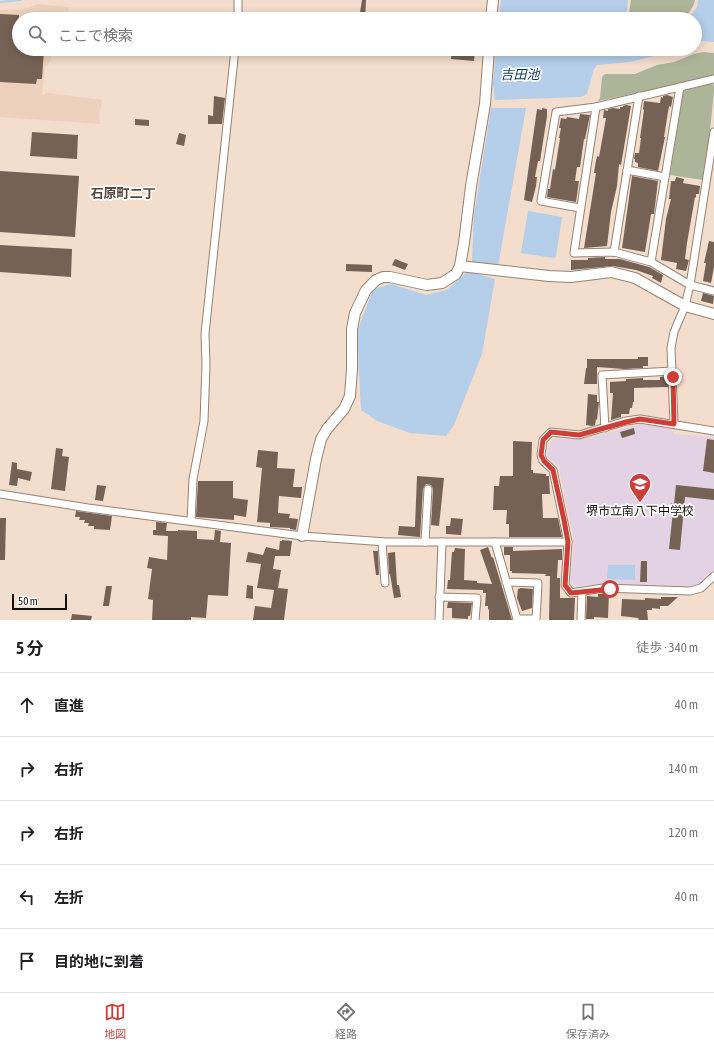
<!DOCTYPE html>
<html lang="ja">
<meta charset="utf-8">
<style>
:root{--surface:#fff;--page:#f2f2f2;--text:#202124;--muted:#757577;--line:#e0e0e0;--accent:#cc3e36}
body{margin:0;font-family:"Asap Condensed","Noto Sans JP",sans-serif;background:var(--page);color:var(--text)}
.scale{position:absolute;left:12px;bottom:10px;width:55px;box-sizing:border-box;padding-left:4px;border:2px solid #150e08;border-top:0;font-size:11px;line-height:14px;white-space:nowrap;color:#150e08;-webkit-text-stroke:3px #fff;paint-order:stroke}
.stop{position:absolute;width:12px;height:12px;margin:-9px;border:3px solid #cc3e36;border-radius:50%;background:#fff}
.stop.end{background:#cc3e36;border-color:#fff;box-shadow:0 1px 4px #0008}
.list{margin:0;padding:0;list-style:none}
h2{display:flex;justify-content:space-between;align-items:center;height:52px;margin:0;padding:0 16px;font-size:17px}
h2 small{font-size:13px;font-weight:400;color:var(--muted)}
.list li{display:grid;grid-template-columns:26px 1fr auto;gap:12px;align-items:center;box-sizing:border-box;height:64px;padding:0 16px;border-top:1px solid var(--line)}
.list b{display:block;font-size:15px;white-space:nowrap}
.list em{font-size:13px;font-style:normal;color:var(--muted)}
.icon{flex:none;width:22px;height:22px;fill:none;stroke:currentColor;stroke-width:2;stroke-linecap:round;stroke-linejoin:round}
.map{position:relative;flex:none;width:714px;height:620px;overflow:hidden}
.search{position:absolute;background:var(--surface);box-shadow:0 2px 10px #0003;left:12px;right:12px;top:12px;height:44px;display:flex;align-items:center;gap:10px;box-sizing:border-box;padding:0 14px;border-radius:22px;color:var(--muted);font-size:15px}
.sheet{height:372px;background:var(--surface)}
nav{display:flex;justify-content:space-around;align-items:center;box-sizing:border-box;height:56px;border-top:1px solid var(--line);background:var(--surface);font-size:11px;color:var(--muted)}
nav a{display:grid;justify-items:center;gap:2px}
nav .on{color:var(--accent)}
.map>svg:first-child{display:block}
.built{fill:#edd1bc}
.education{fill:#e3d2e3}
.green{fill:#adb599}
.water{fill:#b5cee9}
.lines{fill:none;stroke-linecap:round;stroke-linejoin:round}
.stream{stroke:#b5cee9;stroke-width:2}
.building{fill:#766255}
.street-casing{stroke:#978374;stroke-width:9}
.secondary-casing{stroke:#978374;stroke-width:12}
.street{stroke:#fff;stroke-width:7}
.secondary{stroke:#fff;stroke-width:10}
.route{stroke:#cc3e36;stroke-width:5}
.labels{text-anchor:middle;stroke-width:3.5;stroke-linejoin:round;paint-order:stroke}
.poi-label{font-size:12px;fill:#150e08;stroke:#fff}
.water-label{font-size:13px;font-style:italic;fill:#0c3457;stroke:#fff}
.neighbourhood-label{font-size:13px;font-weight:bold;fill:#594739;stroke:#fff}
</style>
<div class="map">
<svg width="714" height="620" viewBox="0 0 714 620">
<rect width="100%" height="100%" fill="#f3ddcd"/>
<!-- built -->
<polygon class="built" points="38,4 69,7 66,19 19,19 19,49 52,49 50,62 45,67 42,95 48,93 102,100 99,115 100,124 0,117 0,10 25,9"/>
<!-- education -->
<polygon class="education" points="640,424 671,428 674,434 714,437 714,570 708,574 697,586 596,584 575,587 570,580 574,541 559,467 548,458 547,453 549,444 556,437 567,439 585,439"/>
<!-- green -->
<g class="green">
<path d="M631,0H695C693,9 688,16 679,18C669,21 641,19 628,19Z"/>
<polygon points="704,52 714,53 714,75 684,83 598,101 600,98 602,77 605,74 635,74 657,65 674,62 694,54"/>
<polygon points="712,83 714,86 714,92 707,159 703,180 670,175 683,92 686,90"/>
</g>
<!-- water -->
<g class="water">
<polygon points="501,0 628,0 626,19 498,19"/>
<polygon points="698,0 714,0 714,42 703,41 695,44 695,19 688,19 697,7"/>
<polygon points="496,49 684,49 630,62 597,65 594,69 587,94 581,97 495,100 493,84"/>
<polygon points="491,108 526,108 498,266 472,262 474,215"/>
<polygon points="528,211 562,217 556,257 554,258 521,253"/>
<polygon points="468,271 495,279 482,354 454,425 446,436 410,433 377,421 361,410 357,332 373,289 391,284 426,295 447,290"/>
<polygon points="608,565 635,565 635,580 607,579"/>
</g>
<g class="lines">
<!-- stream -->
<polyline class="stream" points="0,2 21,0"/>
</g>
<!-- building -->
<g class="building">
<polygon points="362,0 366,0 365,19 359,19"/>
<polygon points="0,14 19,15 19,49 44,49 42,79 37,79 36,84 0,82"/>
<polygon points="452,49 469,49 469,52 475,52 474,61 451,59"/>
<polygon points="667,95 673,97 671,107 669,106 664,137 665,137 658,171 638,167 638,163 635,162 635,159 634,159 635,153 639,153 641,138 640,138 644,110 643,109 644,101 660,103 661,97 663,98 663,96"/>
<polygon points="214,96 225,98 222,124 208,124 208,115 213,116"/>
<polygon points="626,105 631,106 621,165 619,164 617,186 611,212 607,246 584,248 596,173 594,173 595,166 597,156 599,157 606,118 603,118 604,110 608,111 608,109 613,108 620,109 620,107 623,107 623,106"/>
<polygon points="542,108 547,109 547,116 540,161 538,161 535,177 537,177 536,186 532,202 524,200 537,109 542,110"/>
<polygon points="580,114 590,115 585,139 584,139 580,167 577,167 575,181 579,181 576,202 547,197 548,189 550,189 553,169 555,170 560,138 559,138 561,128 559,128 561,118 566,119 567,117 579,119"/>
<polygon points="135,119 149,120 149,126 135,125"/>
<polygon points="32,132 78,135 77,159 30,156"/>
<polygon points="179,133 186,135 184,146 176,144"/>
<polygon points="0,171 79,176 75,237 0,232"/>
<polygon points="632,176 658,181 654,214 651,214 645,252 622,248"/>
<polygon points="676,177 684,179 683,183 700,186 699,194 696,194 696,198 695,197 687,243 685,259 689,260 686,271 676,269 677,263 661,260 666,219 671,199 669,199 671,181 675,181"/>
<polygon points="709,241 714,242 714,267 711,283 703,281 706,263 704,263"/>
<polygon points="0,245 72,249 71,277 0,272"/>
<polygon points="605,257 605,259 620,259 649,267 663,275 661,283 652,278 653,276 636,270 613,266 571,270 571,260 588,260 588,258"/>
<polygon points="395,259 408,264 405,270 392,265"/>
<polygon points="346,264 372,265 372,272 346,271"/>
<polygon points="703,293 714,296 713,304 701,301"/>
<polygon points="638,357 648,357 648,366 643,366 643,368 624,369 597,367 597,384 584,384 586,368 587,368 587,359 638,359"/>
<polygon points="667,376 668,387 634,388 634,402 633,402 632,408 630,408 629,414 621,414 621,417 611,420 613,393 610,393 610,382 626,381 626,379 643,378 643,380 660,380 660,377"/>
<polygon points="588,394 597,395 597,402 599,402 597,420 596,419 595,425 592,426 586,425"/>
<polygon points="634,428 635,434 622,438 620,432"/>
<polygon points="707,439 714,440 714,473 703,471"/>
<polygon points="513,441 532,442 531,470 533,470 533,473 546,474 546,476 549,476 549,478 550,494 542,494 543,518 558,518 562,537 509,537 509,524 506,524 507,510 493,510 494,486 499,486 500,476 513,476"/>
<polygon points="56,448 63,449 62,456 69,457 65,491 51,489"/>
<polygon points="258,450 278,452 277,468 295,469 293,487 302,487 301,498 279,496 278,513 290,514 289,518 298,519 296,530 290,529 290,528 270,527 270,523 257,522 262,468 256,467"/>
<polygon points="12,462 17,463 17,469 32,472 30,481 18,478 17,486 9,485"/>
<polygon points="417,476 444,478 439,526 431,525 433,489 431,485 426,484 423,489 420,537 398,535 399,526 415,527"/>
<polygon points="198,481 233,481 233,498 248,500 246,517 234,515 234,520 196,517"/>
<polygon points="97,485 106,486 103,501 95,500"/>
<polygon points="676,485 714,489 714,500 685,497 680,550 669,549 673,511 670,511 671,503 674,504"/>
<polygon points="76,511 112,516 110,530 94,529 94,526 88,526 89,523 84,523 85,520 79,520 80,517 75,517"/>
<polygon points="0,518 6,518 5,560 0,560"/>
<polygon points="451,518 463,519 461,535 446,534 446,526 450,526"/>
<polygon points="156,522 167,523 166,531 178,531 178,530 197,531 197,539 214,540 215,530 221,531 220,542 231,543 228,596 208,595 206,618 191,617 191,620 152,620 153,600 148,599 152,569 147,568 149,557 167,560 168,536 153,535 153,530 157,530 156,530"/>
<polygon points="282,540 292,541 290,556 275,556 273,569 281,570 278,588 288,589 284,620 253,620 255,606 271,608 274,590 257,588 261,564 246,562 248,552 263,555 266,547 279,550 280,541 282,541"/>
<polygon points="488,547 492,558 493,557 512,620 489,620 489,610 488,609 488,606 485,606 486,593 483,593 483,590 447,589 448,580 450,580 452,552 454,552 455,548 465,549 464,580 477,581 477,583 492,584 480,550"/>
<polygon points="504,547 513,547 513,551 562,549 562,560 558,560 557,578 560,578 560,598 575,598 574,620 549,620 550,576 545,576 546,574 512,573 512,571 510,571 510,555 504,555"/>
<polygon points="373,551 378,551 379,575 376,575"/>
<polygon points="395,552 397,585 399,585 401,597 394,598 390,574 389,574 388,553"/>
<polygon points="641,561 647,561 647,582 640,582"/>
<polygon points="247,585 253,586 253,599 246,598"/>
<polygon points="106,586 112,586 109,606 103,606"/>
<polygon points="521,588 533,589 532,608 522,611 517,598 518,589"/>
<polygon points="609,593 608,618 594,617 594,619 586,619 587,596 598,597 598,594"/>
<polygon points="661,597 678,597 668,606 660,606 660,609 652,608 652,610 647,610 648,620 639,620 638,618 621,616 622,599 645,600 645,598 661,599"/>
<polygon points="448,602 472,603 470,616 468,616 468,619 452,618 452,608 447,608"/>
<polygon points="72,614 92,616 91,620 71,620"/>
</g>
<g class="lines">
<!-- street casing -->
<g class="street-casing">
<g id="street">
<polyline points="238,19 238,0"/>
<polyline points="714,79 596,107 574,253 614,252 651,262 690,285 714,291"/>
<polyline points="627,170 665,177"/>
<polyline points="580,208 541,201 556,112 596,107"/>
<polyline points="614,252 639,96"/>
<polyline points="651,262 680,87"/>
<polyline points="674,424 671,348 674,332 685,306 690,285 714,132"/>
<polyline points="605,428 602,375 672,371"/>
<polyline points="0,494 88,508 302,536 386,542 568,542 565,585 571,593 603,588 690,591 701,588 714,576"/>
<polyline points="191,521 193,479 204,421 206,365 205,334 235,49"/>
<polyline points="382,542 385,583"/>
<polyline points="425,542 428,489"/>
<polyline points="495,542 517,619 536,619 538,583 506,582"/>
<polyline points="568,542 553,470 543,461 541,455 543,440 551,432 579,435 626,421 640,419 714,431"/>
<polyline points="439,597 477,598 475,620"/>
<polyline points="439,620 442,542"/>
<polyline points="581,620 582,592"/>
</g>
</g>
<!-- secondary casing -->
<g class="secondary-casing">
<g id="secondary">
<polyline points="491,19 493,0"/>
<polyline points="460,266 549,276 571,277 611,272 635,278 685,306 714,314"/>
<polyline points="302,536 316,459 321,439 327,429 344,409 350,396 352,369 352,329 355,313 366,290 376,280 383,277 390,277 427,285 442,283 456,274 460,266 464,243 471,186 485,104 489,49"/>
</g>
</g>
<!-- street -->
<use href="#street" class="street"/>
<!-- secondary -->
<use href="#secondary" class="secondary"/>
</g>
<g class="lines">
<!-- route -->
<polyline class="route" points="610,589 571,593 565,585 568,542 564,520 553,470 544,461 541,455 543,440 551,432 579,435 626,422 640,419 674,424 673,377"/>
</g>
<!-- icons -->
<defs>
<g id="school-pin" transform="scale(1.15)"><path d="M0 17L-7.5 6A9.5 9.5 0 1 1 7.5 6Z" fill="#cc3e36" stroke="#fff"/><path d="M0-5L7-2L0 1L-7-2ZM-4 1L0 2.5L4 1V4Q0 6-4 4Z" fill="#fff"/></g>
</defs>
<g fill-rule="evenodd">
<use href="#school-pin" x="640" y="484"/>
</g>
<g class="labels">
<!-- poi labels -->
<g class="poi-label">
<text x="640" y="515">堺市立南八下中学校</text>
</g>
<!-- water labels -->
<g class="water-label">
<text x="520" y="79">吉田池</text>
</g>
<!-- neighbourhood labels -->
<g class="neighbourhood-label">
<text x="123" y="198">石原町二丁</text>
</g>
</g>
</svg>
<div class="scale">50 m</div>
<div class="stop" style="left:610px;top:589px"></div>
<div class="stop end" style="left:673px;top:377px"></div>
<div class="search"><svg class="icon" aria-label="search" viewBox="0 0 24 24"><circle cx="10" cy="10" r="6"/><path d="M15 15l6 6"/></svg>ここで検索</div>
</div>
<section class="sheet">
<h2>5 分<small>徒歩 · 340 m</small></h2>
<ul class="list">
<li><svg class="icon" aria-label="ahead" viewBox="0 0 24 24"><path d="M12 20V5M6 11l6-6 6 6"/></svg><div><b>直進</b></div><em>40 m</em></li>
<li><svg class="icon" aria-label="right" viewBox="0 0 24 24"><path d="M7 20v-9h11M14 6l5 5-5 5"/></svg><div><b>右折</b></div><em>140 m</em></li>
<li><svg class="icon" aria-label="right" viewBox="0 0 24 24"><path d="M7 20v-9h11M14 6l5 5-5 5"/></svg><div><b>右折</b></div><em>120 m</em></li>
<li><svg class="icon" aria-label="left" viewBox="0 0 24 24"><path d="M17 20v-9H6M10 6l-5 5 5 5"/></svg><div><b>左折</b></div><em>40 m</em></li>
<li><svg class="icon" aria-label="arrive" viewBox="0 0 24 24"><path d="M6 21V4h12l-3 4 3 4H6"/></svg><div><b>目的地に到着</b></div></li>
</ul>
</section>
<nav>
<a class="on"><svg class="icon" aria-label="map" viewBox="0 0 24 24"><path d="M3 6l6-2 6 2 6-2v14l-6 2-6-2-6 2zM9 4v14M15 6v14"/></svg>地図</a>
<a><svg class="icon" aria-label="directions" viewBox="0 0 24 24"><path d="M12 3l9 9-9 9-9-9zM9 14v-3h6M13 9l2 2-2 2"/></svg>経路</a>
<a><svg class="icon" aria-label="saved" viewBox="0 0 24 24"><path d="M7 4h10v16l-5-4-5 4z"/></svg>保存済み</a>
</nav>
